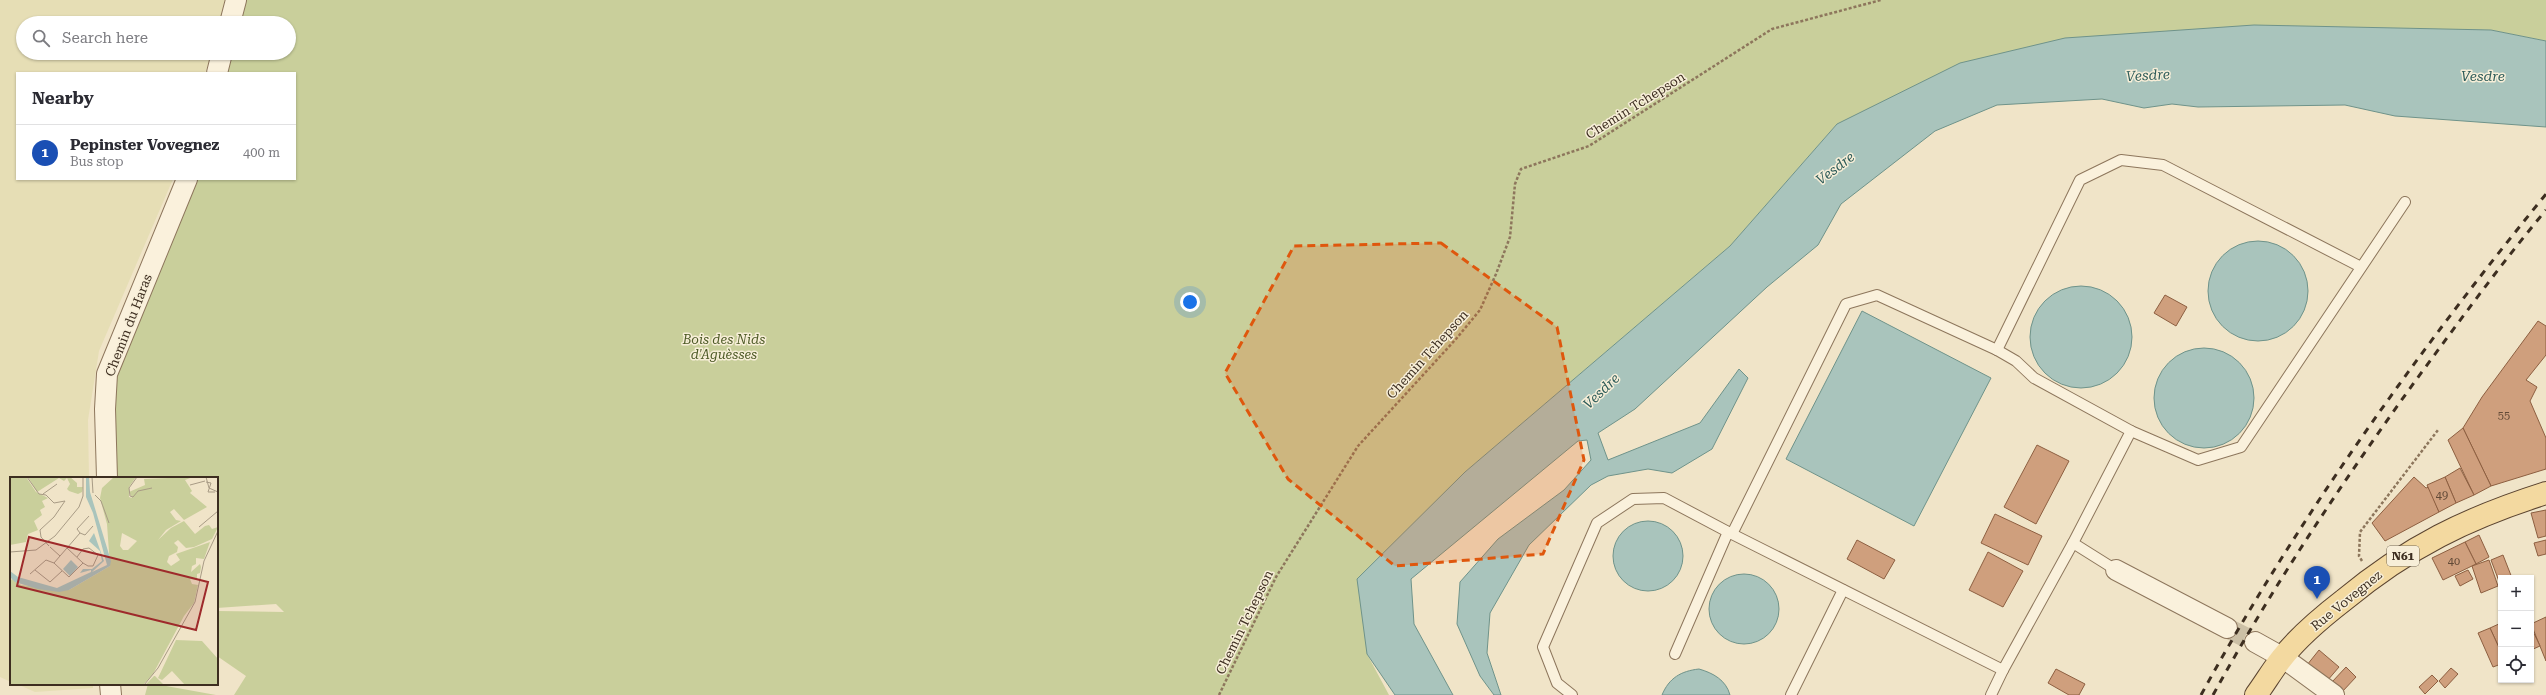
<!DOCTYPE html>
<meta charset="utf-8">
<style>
:root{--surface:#fff;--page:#f2f2f3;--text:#2b2b33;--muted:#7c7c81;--line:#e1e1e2;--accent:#b45309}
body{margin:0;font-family:"Roboto Serif",serif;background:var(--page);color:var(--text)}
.controls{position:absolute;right:12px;bottom:12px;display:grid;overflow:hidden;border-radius:0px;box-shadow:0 1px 3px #0004}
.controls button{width:36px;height:36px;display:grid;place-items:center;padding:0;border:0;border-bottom:1px solid var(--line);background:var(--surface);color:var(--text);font:20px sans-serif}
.you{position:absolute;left:1190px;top:302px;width:14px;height:14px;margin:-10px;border:3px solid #fff;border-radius:50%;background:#1a73e8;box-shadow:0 0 0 6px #1a73e833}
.badge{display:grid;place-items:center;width:26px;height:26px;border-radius:50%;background:var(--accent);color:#fff;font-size:13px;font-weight:700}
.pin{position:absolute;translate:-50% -33px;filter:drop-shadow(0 1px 2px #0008)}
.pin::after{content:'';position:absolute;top:21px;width:14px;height:12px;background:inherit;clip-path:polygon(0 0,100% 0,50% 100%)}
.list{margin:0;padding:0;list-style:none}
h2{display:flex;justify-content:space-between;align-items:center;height:52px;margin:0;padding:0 16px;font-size:17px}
h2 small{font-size:13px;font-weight:400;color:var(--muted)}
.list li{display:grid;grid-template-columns:26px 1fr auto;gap:12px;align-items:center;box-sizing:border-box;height:56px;padding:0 16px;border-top:1px solid var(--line)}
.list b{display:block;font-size:15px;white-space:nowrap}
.list p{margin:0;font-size:13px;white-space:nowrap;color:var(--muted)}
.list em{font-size:13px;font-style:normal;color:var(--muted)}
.icon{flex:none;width:22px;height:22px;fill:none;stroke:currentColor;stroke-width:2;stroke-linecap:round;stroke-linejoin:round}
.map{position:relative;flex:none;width:2546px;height:695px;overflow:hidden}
.search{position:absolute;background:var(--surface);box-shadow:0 1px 3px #0004;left:16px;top:16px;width:280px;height:44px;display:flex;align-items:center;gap:10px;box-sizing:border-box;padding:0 14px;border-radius:22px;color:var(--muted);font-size:15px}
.panel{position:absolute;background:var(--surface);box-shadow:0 1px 3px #0004;left:16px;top:72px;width:280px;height:108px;border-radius:0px}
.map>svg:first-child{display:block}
.farmland{fill:#e6deb5}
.green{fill:#c9cf9b}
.water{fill:#a9c4bc;stroke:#6f938a}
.building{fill:#cf9f7d;stroke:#8d5f41}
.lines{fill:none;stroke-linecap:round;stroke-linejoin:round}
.street-tunnel{stroke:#ccc0a6;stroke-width:20;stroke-dasharray:20 10;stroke-linecap:butt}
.lane-casing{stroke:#8d765c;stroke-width:12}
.street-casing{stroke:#8d765c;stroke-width:22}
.primary-casing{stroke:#5b4430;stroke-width:24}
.path{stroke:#8d765c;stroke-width:2.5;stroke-dasharray:3 2;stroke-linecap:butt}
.lane{stroke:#faf1dc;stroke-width:10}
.street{stroke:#faf1dc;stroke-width:20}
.primary{stroke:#f3d9a0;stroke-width:22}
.rail{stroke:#3d2e20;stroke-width:3;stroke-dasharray:7 7;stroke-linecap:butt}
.marked{fill:#df570d;fill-opacity:0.2;stroke:#df570d;stroke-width:3;stroke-dasharray:8 5;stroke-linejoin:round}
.labels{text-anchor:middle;stroke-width:3;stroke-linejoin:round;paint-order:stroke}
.number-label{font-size:11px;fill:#624a37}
.shield{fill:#f7eed8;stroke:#756857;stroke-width:1}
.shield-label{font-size:12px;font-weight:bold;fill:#3d2e20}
.street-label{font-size:13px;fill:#3d2e20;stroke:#f7eed8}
.park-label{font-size:13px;font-style:italic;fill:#4d5a26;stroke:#f7eed8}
.water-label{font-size:14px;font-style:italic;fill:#2f5d5a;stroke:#f7eed8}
.inset-road{fill:none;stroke:#a89b85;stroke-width:1}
.view{fill:#9e2a2b;fill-opacity:0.15;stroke:#9e2a2b;stroke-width:2}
.inset-edge{fill:none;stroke:#3d2e20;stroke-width:2}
</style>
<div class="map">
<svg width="2546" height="695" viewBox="0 0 2546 695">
<rect width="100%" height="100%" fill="#f0e4c8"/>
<!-- farmland -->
<g class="farmland">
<polygon points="0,0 227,0 221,23 23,23 23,53 212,53 205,73 17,73 17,179 173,179 99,351 88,420 89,478 11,478 11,682 0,677"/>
<polygon points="17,684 93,684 93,688 35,692"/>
</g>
<!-- green -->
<g class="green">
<polygon points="243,0 2546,0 2546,41 2491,30 1837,124 1730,246 1465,472 1367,654 1389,695 234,695 246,676 217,656 217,611 284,612 276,604 217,608 217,478 113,478 112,369 192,179 295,179 295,73 223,73 229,53 289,53 289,23 237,23"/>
<polygon points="148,684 155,684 216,695 145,695"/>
</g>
<!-- water -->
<g class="water">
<polygon points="2254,25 2491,30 2546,41 2546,127 2395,116 2345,105 2198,107 2172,104 2144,108 2102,99 1997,105 1935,131 1841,204 1818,245 1767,287 1635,409 1598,433 1608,460 1700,423 1739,369 1748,378 1712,449 1672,473 1648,469 1608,476 1591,485 1529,545 1490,613 1487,653 1501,695 1494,695 1480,676 1457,624 1460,582 1498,539 1564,490 1591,460 1587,440 1578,441 1411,579 1414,624 1453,695 1395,695 1367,654 1357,579 1465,472 1730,246 1837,124 1960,63 2065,38"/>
<circle cx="2258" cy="291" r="50"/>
<circle cx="2081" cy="337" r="51"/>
<polygon points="1862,311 1991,378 1914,526 1786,459"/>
<circle cx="2204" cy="398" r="50"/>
<circle cx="1648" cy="556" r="35"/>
<circle cx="1744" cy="609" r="35"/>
<path d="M1699,669C1713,673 1726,680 1730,695H1662C1669,678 1681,671 1699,669Z"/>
</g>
<!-- building -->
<g class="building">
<polygon points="2165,295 2187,307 2176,326 2154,313"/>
<polygon points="2538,321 2546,326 2546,355 2526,380 2537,387 2530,401 2546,438 2546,469 2491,486 2463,428 2482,397"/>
<polygon points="2463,428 2491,486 2474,495 2448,440"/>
<polygon points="2037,445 2069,461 2036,524 2004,507"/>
<polygon points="2460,468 2474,495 2456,503 2445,477"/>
<polygon points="2414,477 2426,488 2429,487 2439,512 2385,541 2372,523"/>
<polygon points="2445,477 2456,503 2439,512 2427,485"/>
<polygon points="2546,510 2546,536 2538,538 2531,513"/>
<polygon points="1995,514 2042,536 2028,565 1981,543"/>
<polygon points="2479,535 2489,557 2476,564 2465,542"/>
<polygon points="1857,540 1895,560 1884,579 1847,559"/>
<polygon points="2546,540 2546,554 2538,556 2534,543"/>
<polygon points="2465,542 2476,564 2443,580 2432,558"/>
<polygon points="1988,552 2023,571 2003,607 1969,590"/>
<polygon points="2503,555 2512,578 2501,578 2500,584 2491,560"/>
<polygon points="2489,560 2498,586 2481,593 2472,566"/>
<polygon points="2468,570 2473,579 2460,586 2455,576"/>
<polygon points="2546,617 2546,661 2531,624"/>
<polygon points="2501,623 2501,652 2490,628"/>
<polygon points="2531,627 2540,646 2531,650"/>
<polygon points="2490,628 2501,652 2501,664 2493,667 2478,633"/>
<polygon points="2319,650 2339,667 2327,681 2307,665"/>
<polygon points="2346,667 2356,677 2342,692 2332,682"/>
<polygon points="2451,668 2458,674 2445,688 2439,681"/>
<polygon points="2056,669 2085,684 2079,695 2069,695 2048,683"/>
<polygon points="2432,675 2438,681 2425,694 2419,687"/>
</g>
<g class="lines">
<!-- street-tunnel -->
<polyline class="street-tunnel" points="2227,628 2255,642"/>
<!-- lane casing -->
<g class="lane-casing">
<g id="lane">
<polyline points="1997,350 2080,180 2121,160 2163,165 2361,267"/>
<polyline points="2073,543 2003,670 1732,534 1846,304 1877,295 1997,350 2016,361 2034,378 2131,431"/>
<polyline points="2116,570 2073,543 2131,431 2198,460 2241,447 2405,202"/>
<polyline points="1675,654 1728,532"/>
<polyline points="1572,695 1557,683 1543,647 1597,523 1633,499 1664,498 1732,534"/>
<polyline points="1791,695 1843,590"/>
<polyline points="1991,695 2003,670"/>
</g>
</g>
<!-- street casing -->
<g class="street-casing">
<g id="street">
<polyline points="230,23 236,0"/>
<polyline points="217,73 222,53"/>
<polyline points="107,478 105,409 107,374 187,179"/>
<polyline points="2116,570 2227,628"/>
<polyline points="2255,642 2282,657 2334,695"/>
<polyline points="110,684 111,695"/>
</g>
</g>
<!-- primary casing -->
<g class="primary-casing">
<path id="primary" d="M2256,695C2265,683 2273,669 2282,658C2299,636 2322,617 2344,600C2408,547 2467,518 2546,493"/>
</g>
<!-- path -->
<g class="path">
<polyline points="2362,561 2359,556 2360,532 2438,430"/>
<polyline points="1219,695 1276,577 1358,446 1456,339 1480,310 1496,274 1510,237 1515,184 1521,169 1589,146 1772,29 1881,0"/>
</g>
<!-- lane -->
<use href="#lane" class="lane"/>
<!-- street -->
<use href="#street" class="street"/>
<!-- primary -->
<use href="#primary" class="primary"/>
<!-- rail -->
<g class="rail">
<path d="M2201,695C2298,518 2418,351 2546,194"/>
<path d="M2213,695C2273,586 2343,481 2416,380C2458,323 2500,265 2546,210"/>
</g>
</g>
<!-- marked area -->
<path class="marked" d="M1441,243L1557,327L1584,460L1543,554L1395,566L1288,479L1225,373L1294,246Z"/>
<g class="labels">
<!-- number labels -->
<g class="number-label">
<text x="2504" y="419">55</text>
<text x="2442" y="499">49</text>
<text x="2454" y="565">40</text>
</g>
<!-- shield labels -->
<rect class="shield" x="2387" y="546" width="32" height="20" rx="3"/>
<g class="shield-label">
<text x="2403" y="560">N61</text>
</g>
<!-- street labels -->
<g class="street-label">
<text transform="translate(1635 105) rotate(-32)" y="5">Chemin Tchepson</text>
<text transform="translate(128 325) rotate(-69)" y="5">Chemin du Haras</text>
<text transform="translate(1427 354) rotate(-48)" y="5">Chemin Tchepson</text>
<text transform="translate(2346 600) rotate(-39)" y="5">Rue Vovegnez</text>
<text transform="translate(1244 622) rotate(-64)" y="5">Chemin Tchepson</text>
</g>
<!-- park labels -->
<g class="park-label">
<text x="724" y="344">Bois des Nids<tspan x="724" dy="15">d'Aguèsses</tspan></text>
</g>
<!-- water labels -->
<g class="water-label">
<text transform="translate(2148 75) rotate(-3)" y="5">Vesdre</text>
<text x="2483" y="81">Vesdre</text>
<text transform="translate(1835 168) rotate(-37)" y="5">Vesdre</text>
<text transform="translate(1601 391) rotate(-44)" y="5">Vesdre</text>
</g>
</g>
<!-- overview -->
<g transform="translate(10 477)">
<rect width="208" height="208" fill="#f0e4c8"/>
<path d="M0,0H16L26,15L38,21L32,24L35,30L30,33L32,38L24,44L28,53L18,57L16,65L0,68ZM18,0H60L67,6V10H73L72,15L68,17L59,14L57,12L60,7L57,1L54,4L49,1L27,15ZM104,0H126L119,10V20L122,21L119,15L135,8L134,2L183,0L175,3L182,14L180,16L197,30L174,43L164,32L160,35L166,43L171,44L156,53L148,63L161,51L174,44L185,57L195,49L199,48L202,52L208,50L202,62L184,70L176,71L168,63L164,66L168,70L167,75L159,79L157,85L161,89L170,83L166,77L200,65L194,82L186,81V87L182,89L181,95L190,87L191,90L190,96L187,97V103L180,102L182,107L188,108L184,126L174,139L143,197L133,208H0V104L2,102L11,108L59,113L100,89L97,47L90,21L92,11ZM112,56L127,64L118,73H113L110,69ZM166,163L192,164L208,182V208H175L162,194L152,203L148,201ZM144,199H145L154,208H135Z" fill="#c9cf9b" fill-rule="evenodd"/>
<path d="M76,0H79L80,15L101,84L100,89L59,113L49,115L28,112L5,105L0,100V94L8,100L47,111L81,95V93L70,96L73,92H82L92,84L90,74L79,64L84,56L94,84L82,95L97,88L83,36L76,20ZM61,83L68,90L60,99L53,92Z" fill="#a9c4bc"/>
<path class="inset-road" d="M17,0L29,17L36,18L44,26L55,24L44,40L30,53L31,60L39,69M82,0L83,16M127,0L119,11L120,19L123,20L128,14L142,11M196,0L199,11L208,15M196,5L201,6L198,15H205M180,8L195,4M33,17L47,7M85,18L91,24L99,46M189,50L208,34M70,56L75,58L83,49M57,71L70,56L67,52L79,39M0,75L26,73L45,59L69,30L73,19V0M67,80L73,72L79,71L88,78L83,89H78L73,86M44,86L59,100L73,86L57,71L50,79M25,93L40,105L52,94M20,97L36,83L44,86L50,79L40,70M134,208L148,191L185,125L194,84L208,54"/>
<path class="view" d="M19,60L198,105L186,153L7,109Z"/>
<rect width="208" height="208" class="inset-edge"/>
</g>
</svg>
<div class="controls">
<button>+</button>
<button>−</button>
<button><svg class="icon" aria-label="locate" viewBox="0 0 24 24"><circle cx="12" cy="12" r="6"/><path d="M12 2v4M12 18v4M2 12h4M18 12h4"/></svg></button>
</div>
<div class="you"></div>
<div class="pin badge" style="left:2317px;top:599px;background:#1a4fb4">1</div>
<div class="search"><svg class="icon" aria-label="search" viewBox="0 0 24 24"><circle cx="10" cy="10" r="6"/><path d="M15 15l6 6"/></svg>Search here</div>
<section class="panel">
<h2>Nearby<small></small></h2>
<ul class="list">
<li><span class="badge" style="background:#1a4fb4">1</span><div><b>Pepinster Vovegnez</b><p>Bus stop</p></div><em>400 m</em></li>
</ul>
</section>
</div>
